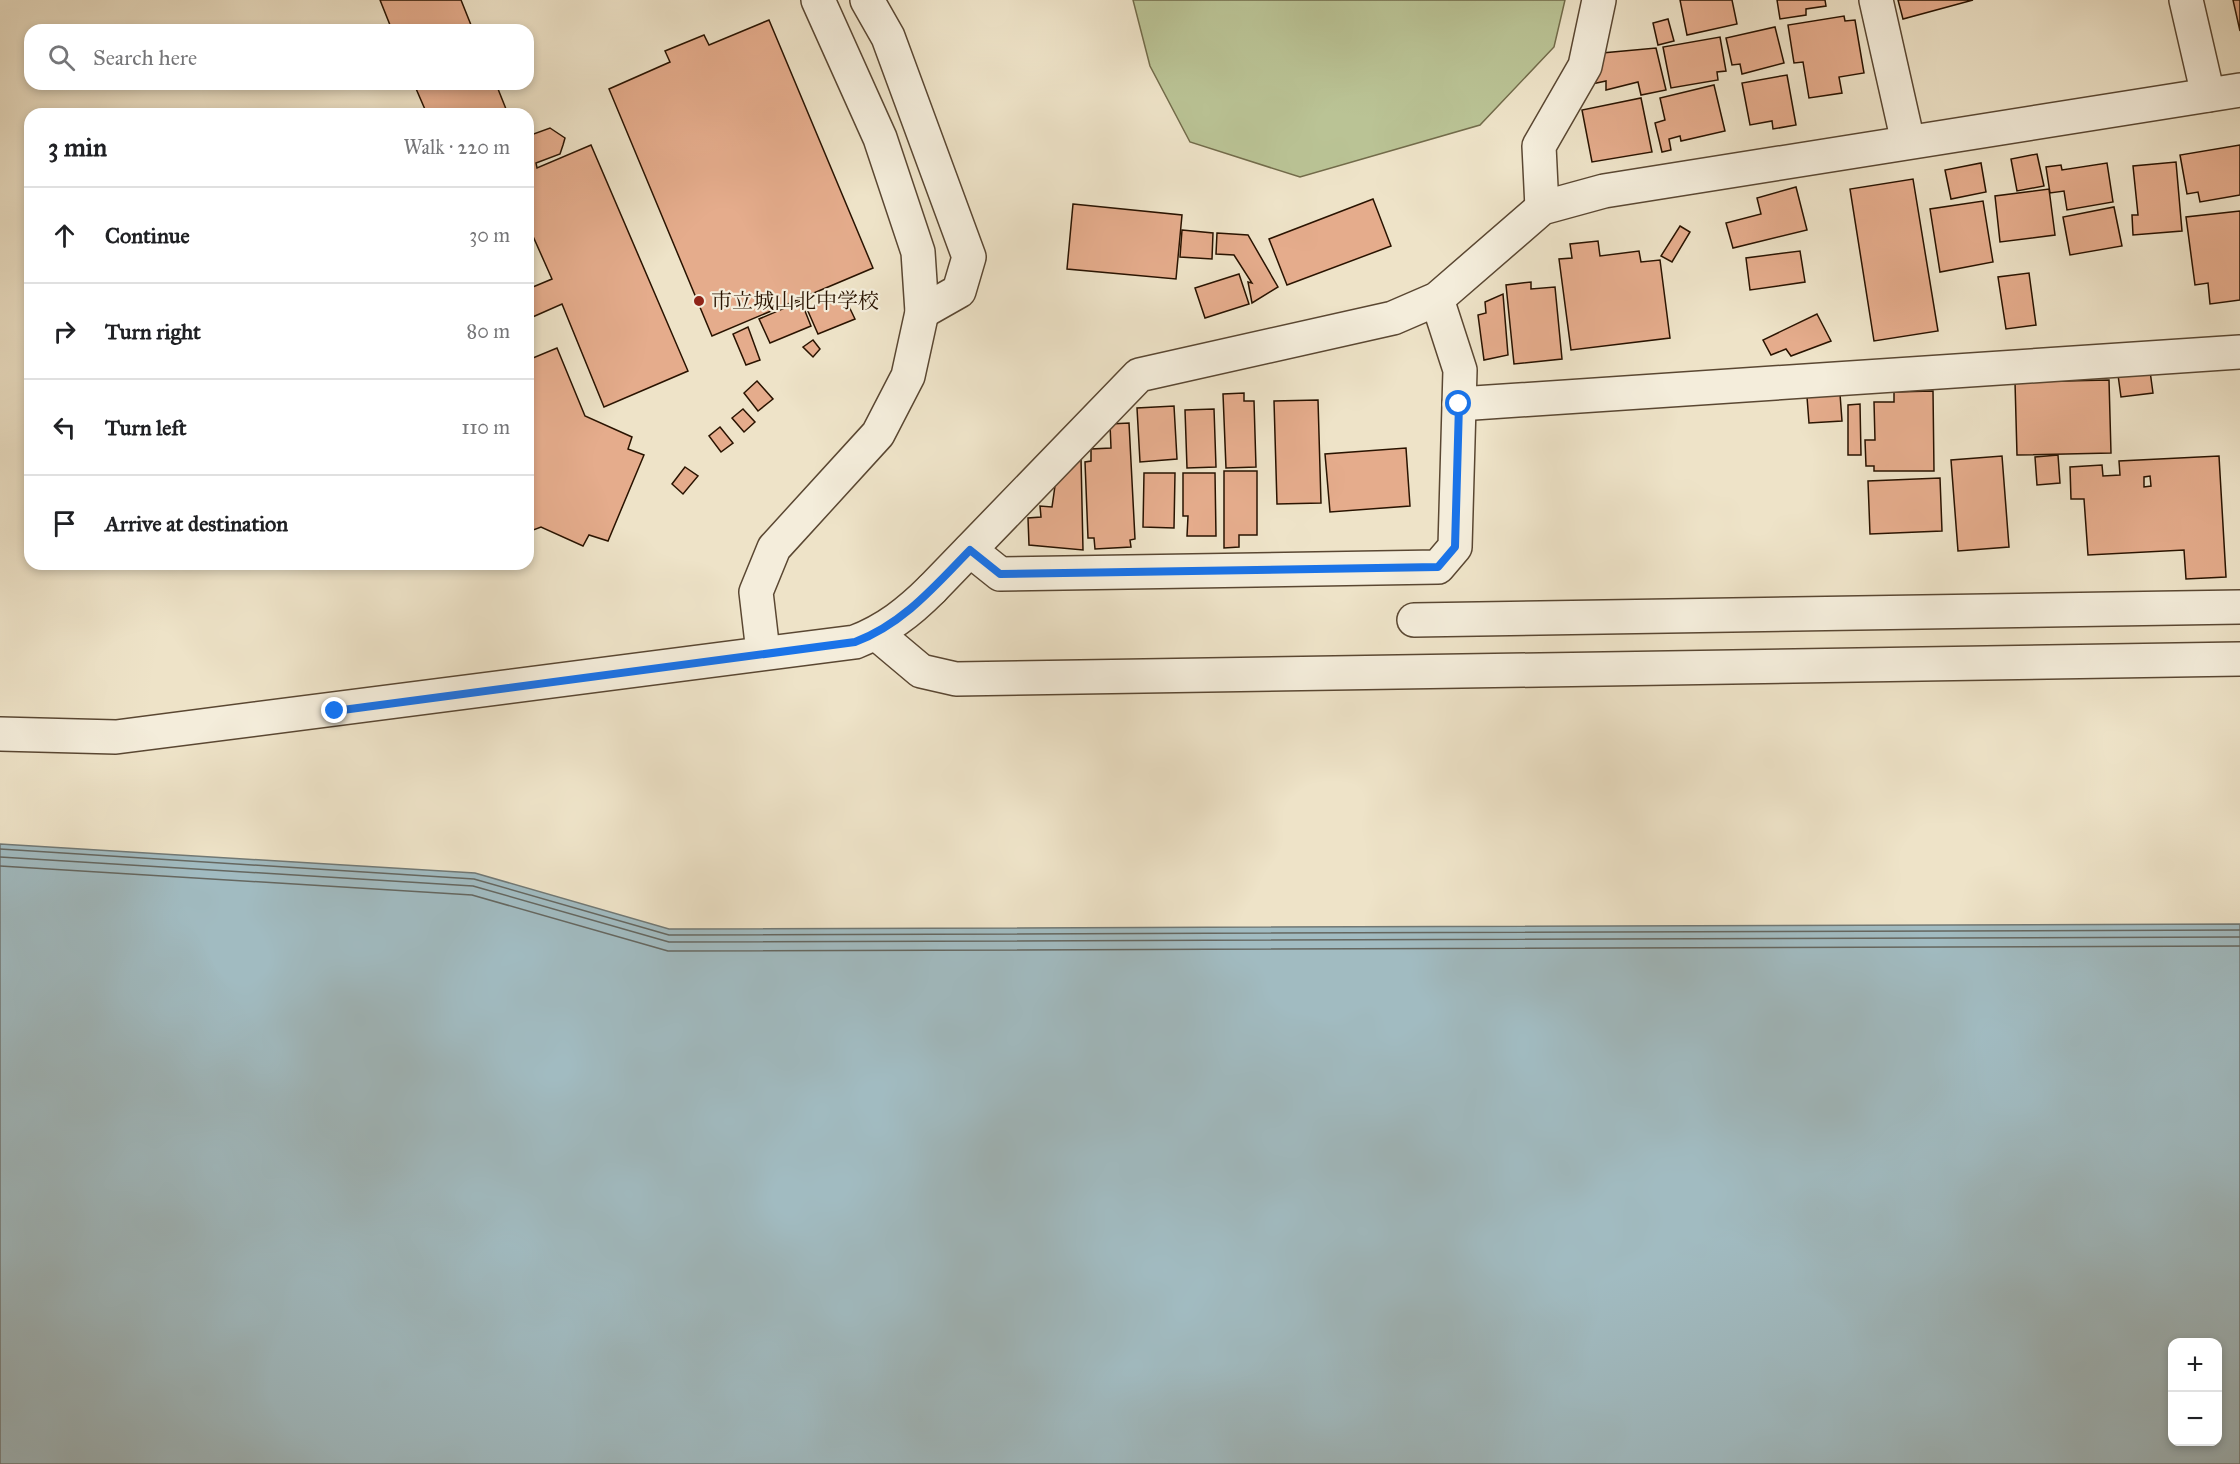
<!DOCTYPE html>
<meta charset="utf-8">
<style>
:root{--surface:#fff;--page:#f2f2f2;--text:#202124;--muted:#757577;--line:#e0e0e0}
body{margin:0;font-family:"IM FELL Great Primer","Noto Serif JP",serif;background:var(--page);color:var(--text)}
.controls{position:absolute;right:18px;bottom:18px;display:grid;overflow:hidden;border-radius:12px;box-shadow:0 3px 9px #0003}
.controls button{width:54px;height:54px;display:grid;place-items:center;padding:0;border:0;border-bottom:2px solid var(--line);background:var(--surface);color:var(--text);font:30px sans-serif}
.stop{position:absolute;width:18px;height:18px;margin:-14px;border:4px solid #1a73e8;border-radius:50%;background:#fff}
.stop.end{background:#1a73e8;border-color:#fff;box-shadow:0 2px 6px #0008}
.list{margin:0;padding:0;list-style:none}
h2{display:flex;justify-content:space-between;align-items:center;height:78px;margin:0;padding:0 24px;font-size:26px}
h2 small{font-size:20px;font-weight:400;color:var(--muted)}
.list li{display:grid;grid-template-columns:39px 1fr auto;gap:18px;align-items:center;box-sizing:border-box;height:96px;padding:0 24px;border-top:2px solid var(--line)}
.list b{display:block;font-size:22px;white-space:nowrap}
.list em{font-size:20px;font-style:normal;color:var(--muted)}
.icon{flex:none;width:33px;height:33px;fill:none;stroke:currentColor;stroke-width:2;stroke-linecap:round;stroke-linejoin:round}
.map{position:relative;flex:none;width:2240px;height:1464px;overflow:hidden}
.search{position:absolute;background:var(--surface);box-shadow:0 3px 9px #0003;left:24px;top:24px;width:510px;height:66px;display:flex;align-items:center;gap:15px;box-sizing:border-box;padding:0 21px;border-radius:18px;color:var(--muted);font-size:22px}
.panel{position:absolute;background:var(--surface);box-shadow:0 3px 9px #0003;left:24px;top:108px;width:510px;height:462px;border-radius:18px}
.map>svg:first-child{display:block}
.green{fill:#bac395;stroke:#726b4a;stroke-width:1.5}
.water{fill:#a1bbc1;stroke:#717874;stroke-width:1.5;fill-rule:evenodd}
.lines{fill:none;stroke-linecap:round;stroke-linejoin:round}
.shore{stroke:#656760;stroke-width:1.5}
.building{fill:#e5ac8c;stroke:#291300;stroke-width:1.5;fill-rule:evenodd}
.minor-casing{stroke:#5a4732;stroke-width:36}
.tertiary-casing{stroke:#5a4732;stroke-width:36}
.minor{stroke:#f4eddb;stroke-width:33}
.tertiary{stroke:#f4eddb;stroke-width:33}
.route{stroke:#1a73e8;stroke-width:8}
.poi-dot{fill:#8f2418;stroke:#f4eddb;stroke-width:2}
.labels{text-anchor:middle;stroke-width:4.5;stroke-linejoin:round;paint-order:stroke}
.poi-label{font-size:21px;fill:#291300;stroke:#f4eddb;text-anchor:start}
</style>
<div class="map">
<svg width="2240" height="1464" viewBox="0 0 2240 1464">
<rect width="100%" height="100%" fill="#eee3c8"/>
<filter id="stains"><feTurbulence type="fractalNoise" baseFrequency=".00333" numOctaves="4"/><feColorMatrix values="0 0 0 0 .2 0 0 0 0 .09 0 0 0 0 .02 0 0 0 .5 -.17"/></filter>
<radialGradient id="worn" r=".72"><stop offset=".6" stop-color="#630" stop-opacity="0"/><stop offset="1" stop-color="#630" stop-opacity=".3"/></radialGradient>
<!-- green -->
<polygon class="green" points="1133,0 1565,0 1554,47 1480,125 1300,177 1190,142 1150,66"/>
<!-- water -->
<path class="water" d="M0,844L475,873L669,929L2240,924V1464H0ZM2172,1342H2218V1442H2172Z"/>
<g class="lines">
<!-- shore -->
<g class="shore">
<polyline points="0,849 474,879 669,935 2240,930"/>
<polyline points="0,857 473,886 669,942 2240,937"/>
<polyline points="0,866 472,895 668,951 2240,946"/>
</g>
</g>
<!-- building -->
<g class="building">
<polygon points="380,0 461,0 473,30 392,30"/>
<polygon points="1680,0 1732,0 1737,24 1687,35"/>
<polygon points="1777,0 1825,0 1826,6 1806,9 1806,15 1780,19"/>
<polygon points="1898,0 1973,0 1903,19"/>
<polygon points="2233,0 2240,0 2240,31"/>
<polygon points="1844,16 1845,21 1855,20 1864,73 1839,77 1842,93 1809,98 1803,62 1794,63 1788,25"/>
<polygon points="1668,19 1674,41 1658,45 1653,23"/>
<polygon points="769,20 873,268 712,336 609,89 670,62 665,51 704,35 709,45"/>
<polygon points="1775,27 1784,63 1742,74 1740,64 1732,65 1726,38"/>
<polygon points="1720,37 1726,71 1717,72 1718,80 1671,88 1663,47"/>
<polygon points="1656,48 1666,90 1641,95 1638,82 1606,90 1606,81 1592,84 1602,53"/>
<polygon points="1787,75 1796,125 1773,129 1772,121 1750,125 1742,83"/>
<polygon points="414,84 496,84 508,114 427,114"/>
<polygon points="1714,85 1725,131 1681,141 1680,136 1669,139 1671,150 1662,152 1655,123 1665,120 1660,98"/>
<polygon points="1641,98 1652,152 1592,162 1582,110"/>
<polygon points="550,128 565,138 563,145 560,154 536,163 537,168 591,145 688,371 604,407 562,304 528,319 528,289 552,279 528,225 528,136"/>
<polygon points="2240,145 2240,195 2200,202 2198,192 2187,194 2180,155"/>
<polygon points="2037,154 2044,186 2017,191 2011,159"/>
<polygon points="2176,162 2182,231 2133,235 2132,215 2138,215 2133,166"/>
<polygon points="1981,163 1986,192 1951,199 1945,170"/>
<polygon points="2107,163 2113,202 2067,210 2064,191 2050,193 2046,167 2061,165 2062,170"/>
<polygon points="1913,179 1938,331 1874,341 1850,189"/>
<polygon points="1796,187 1807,230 1733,248 1726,223 1761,214 1757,198"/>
<polygon points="2049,189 2055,235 2000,242 1995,196"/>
<polygon points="1373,199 1391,246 1287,285 1269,239"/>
<polygon points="1983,201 1993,262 1940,272 1930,209"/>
<polygon points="1073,204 1182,215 1176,279 1067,269"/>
<polygon points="2114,207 2122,246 2070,255 2063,217"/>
<polygon points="2240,211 2240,300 2210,304 2208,283 2195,285 2186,217"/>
<polygon points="1680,226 1690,232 1672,262 1661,256"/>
<polygon points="1182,230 1213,233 1212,259 1180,257"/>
<polygon points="1217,233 1248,235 1278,287 1252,303 1248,282 1252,283 1234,255 1216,254"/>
<polygon points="1598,241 1600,256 1639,251 1641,262 1660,260 1670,338 1571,350 1559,259 1572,258 1570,244"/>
<polygon points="1800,251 1805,282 1750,290 1746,258"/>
<polygon points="2029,273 2036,325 2006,329 1998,277"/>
<polygon points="1239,274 1249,304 1205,318 1195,288"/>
<polygon points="1531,282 1531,289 1555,287 1562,359 1514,364 1506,285"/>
<polygon points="843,294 855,319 818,334 807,309"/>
<polygon points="1503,294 1508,355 1484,360 1478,315 1486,313 1485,302"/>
<polygon points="801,301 811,326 770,343 759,319"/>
<polygon points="1817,314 1831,341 1791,356 1786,349 1771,355 1763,340"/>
<polygon points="748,327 760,360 746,365 733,334"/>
<polygon points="813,340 820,349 813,357 803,347"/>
<polygon points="557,348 585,416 632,437 628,449 644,455 608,541 589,535 583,546 541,527 528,532 528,360"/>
<polygon points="2150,371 2153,393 2121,397 2118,375"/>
<polygon points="2109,380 2111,453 2017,455 2015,382"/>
<polygon points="757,381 773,399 758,411 744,393"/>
<polygon points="1933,391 1934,471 1874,471 1874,466 1866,466 1865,440 1875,440 1874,402 1894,402 1894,392"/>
<polygon points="1244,393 1244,401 1254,401 1256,467 1226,468 1223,394"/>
<polygon points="1840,394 1842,421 1809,423 1807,397"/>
<polygon points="1318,400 1321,503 1277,504 1274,401"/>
<polygon points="1860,404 1861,455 1848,455 1848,405"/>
<polygon points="1174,406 1177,459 1140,462 1137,408"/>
<polygon points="743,409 755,422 744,432 732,418"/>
<polygon points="1214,409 1216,467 1187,468 1185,410"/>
<polygon points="1129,423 1135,539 1130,540 1131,547 1095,549 1094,538 1088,538 1085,462 1091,461 1091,449 1111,448 1110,424"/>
<polygon points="720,427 733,443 721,452 709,436"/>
<polygon points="1406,448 1410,506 1330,512 1325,454"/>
<polygon points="2058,455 2060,483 2037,485 2035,457"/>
<polygon points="2002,456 2009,547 1958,551 1951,460"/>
<path d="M2219,456L2226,577L2186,579L2184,550L2088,555L2084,499H2071L2070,467L2102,465L2103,476L2120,475L2119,461ZM2150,476L2151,486L2144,487V477Z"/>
<polygon points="1081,458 1083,550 1029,545 1028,518 1041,517 1040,506 1052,507 1055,486"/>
<polygon points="685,467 698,476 683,494 672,484"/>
<polygon points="1224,471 1257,471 1257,535 1239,535 1239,547 1224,548"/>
<polygon points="1144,473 1175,473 1174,528 1143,527"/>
<polygon points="1183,473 1215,473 1216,536 1187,536 1188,516 1183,516"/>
<polygon points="1940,478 1942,531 1870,534 1868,481"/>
</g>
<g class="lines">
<!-- minor casing -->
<g class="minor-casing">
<g id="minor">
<polyline points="867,0 888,37 969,257 959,291 922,312"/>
<polyline points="1876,0 1908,142"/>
<polyline points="2186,0 2208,95"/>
<polyline points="1542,208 1539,146 1585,66 1599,0"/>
<polyline points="1459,404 2240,352"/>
<polyline points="970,550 1000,574 1438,567 1455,547 1460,370 1437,299"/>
<polyline points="932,589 1139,375 1393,318 1437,299 1542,208 1604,191 2240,90"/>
<polyline points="1414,620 2240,607"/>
<polyline points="877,634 921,671 956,679 2240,659"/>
</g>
</g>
<!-- tertiary casing -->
<g class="tertiary-casing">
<g id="tertiary">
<polyline points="763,652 756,592 774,548 878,434 908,376 922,312 918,252 880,138 818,0"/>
<path d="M0,734L116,737L855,642C886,630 909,612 932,589"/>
</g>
</g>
<!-- minor -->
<use href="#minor" class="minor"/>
<!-- tertiary -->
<use href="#tertiary" class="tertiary"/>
</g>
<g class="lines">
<!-- route -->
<path class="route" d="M335,711L855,642C903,624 935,586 970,550L1000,574L1438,567L1455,547L1459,404"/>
</g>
<!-- markers -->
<circle class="poi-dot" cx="699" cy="301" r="6"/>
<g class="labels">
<!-- poi labels -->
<g class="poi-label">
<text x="711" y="308">市立城山北中学校</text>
</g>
</g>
<rect width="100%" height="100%" filter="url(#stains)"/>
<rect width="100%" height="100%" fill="url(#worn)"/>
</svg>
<div class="controls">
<button>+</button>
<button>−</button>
</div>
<div class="stop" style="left:1459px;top:404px"></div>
<div class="stop end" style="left:335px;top:711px"></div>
<div class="search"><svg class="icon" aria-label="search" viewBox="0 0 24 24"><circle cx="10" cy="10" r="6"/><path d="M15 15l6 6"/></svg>Search here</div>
<section class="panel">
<h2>3 min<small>Walk · 220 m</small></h2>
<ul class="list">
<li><svg class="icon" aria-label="ahead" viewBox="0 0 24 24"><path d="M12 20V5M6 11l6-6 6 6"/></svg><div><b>Continue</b></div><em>30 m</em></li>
<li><svg class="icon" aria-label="right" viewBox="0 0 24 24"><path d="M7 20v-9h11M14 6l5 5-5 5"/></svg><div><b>Turn right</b></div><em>80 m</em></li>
<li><svg class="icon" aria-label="left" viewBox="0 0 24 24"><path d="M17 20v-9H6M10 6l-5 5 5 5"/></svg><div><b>Turn left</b></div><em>110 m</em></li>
<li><svg class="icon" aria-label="arrive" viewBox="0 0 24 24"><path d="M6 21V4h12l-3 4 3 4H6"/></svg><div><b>Arrive at destination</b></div></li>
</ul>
</section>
</div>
